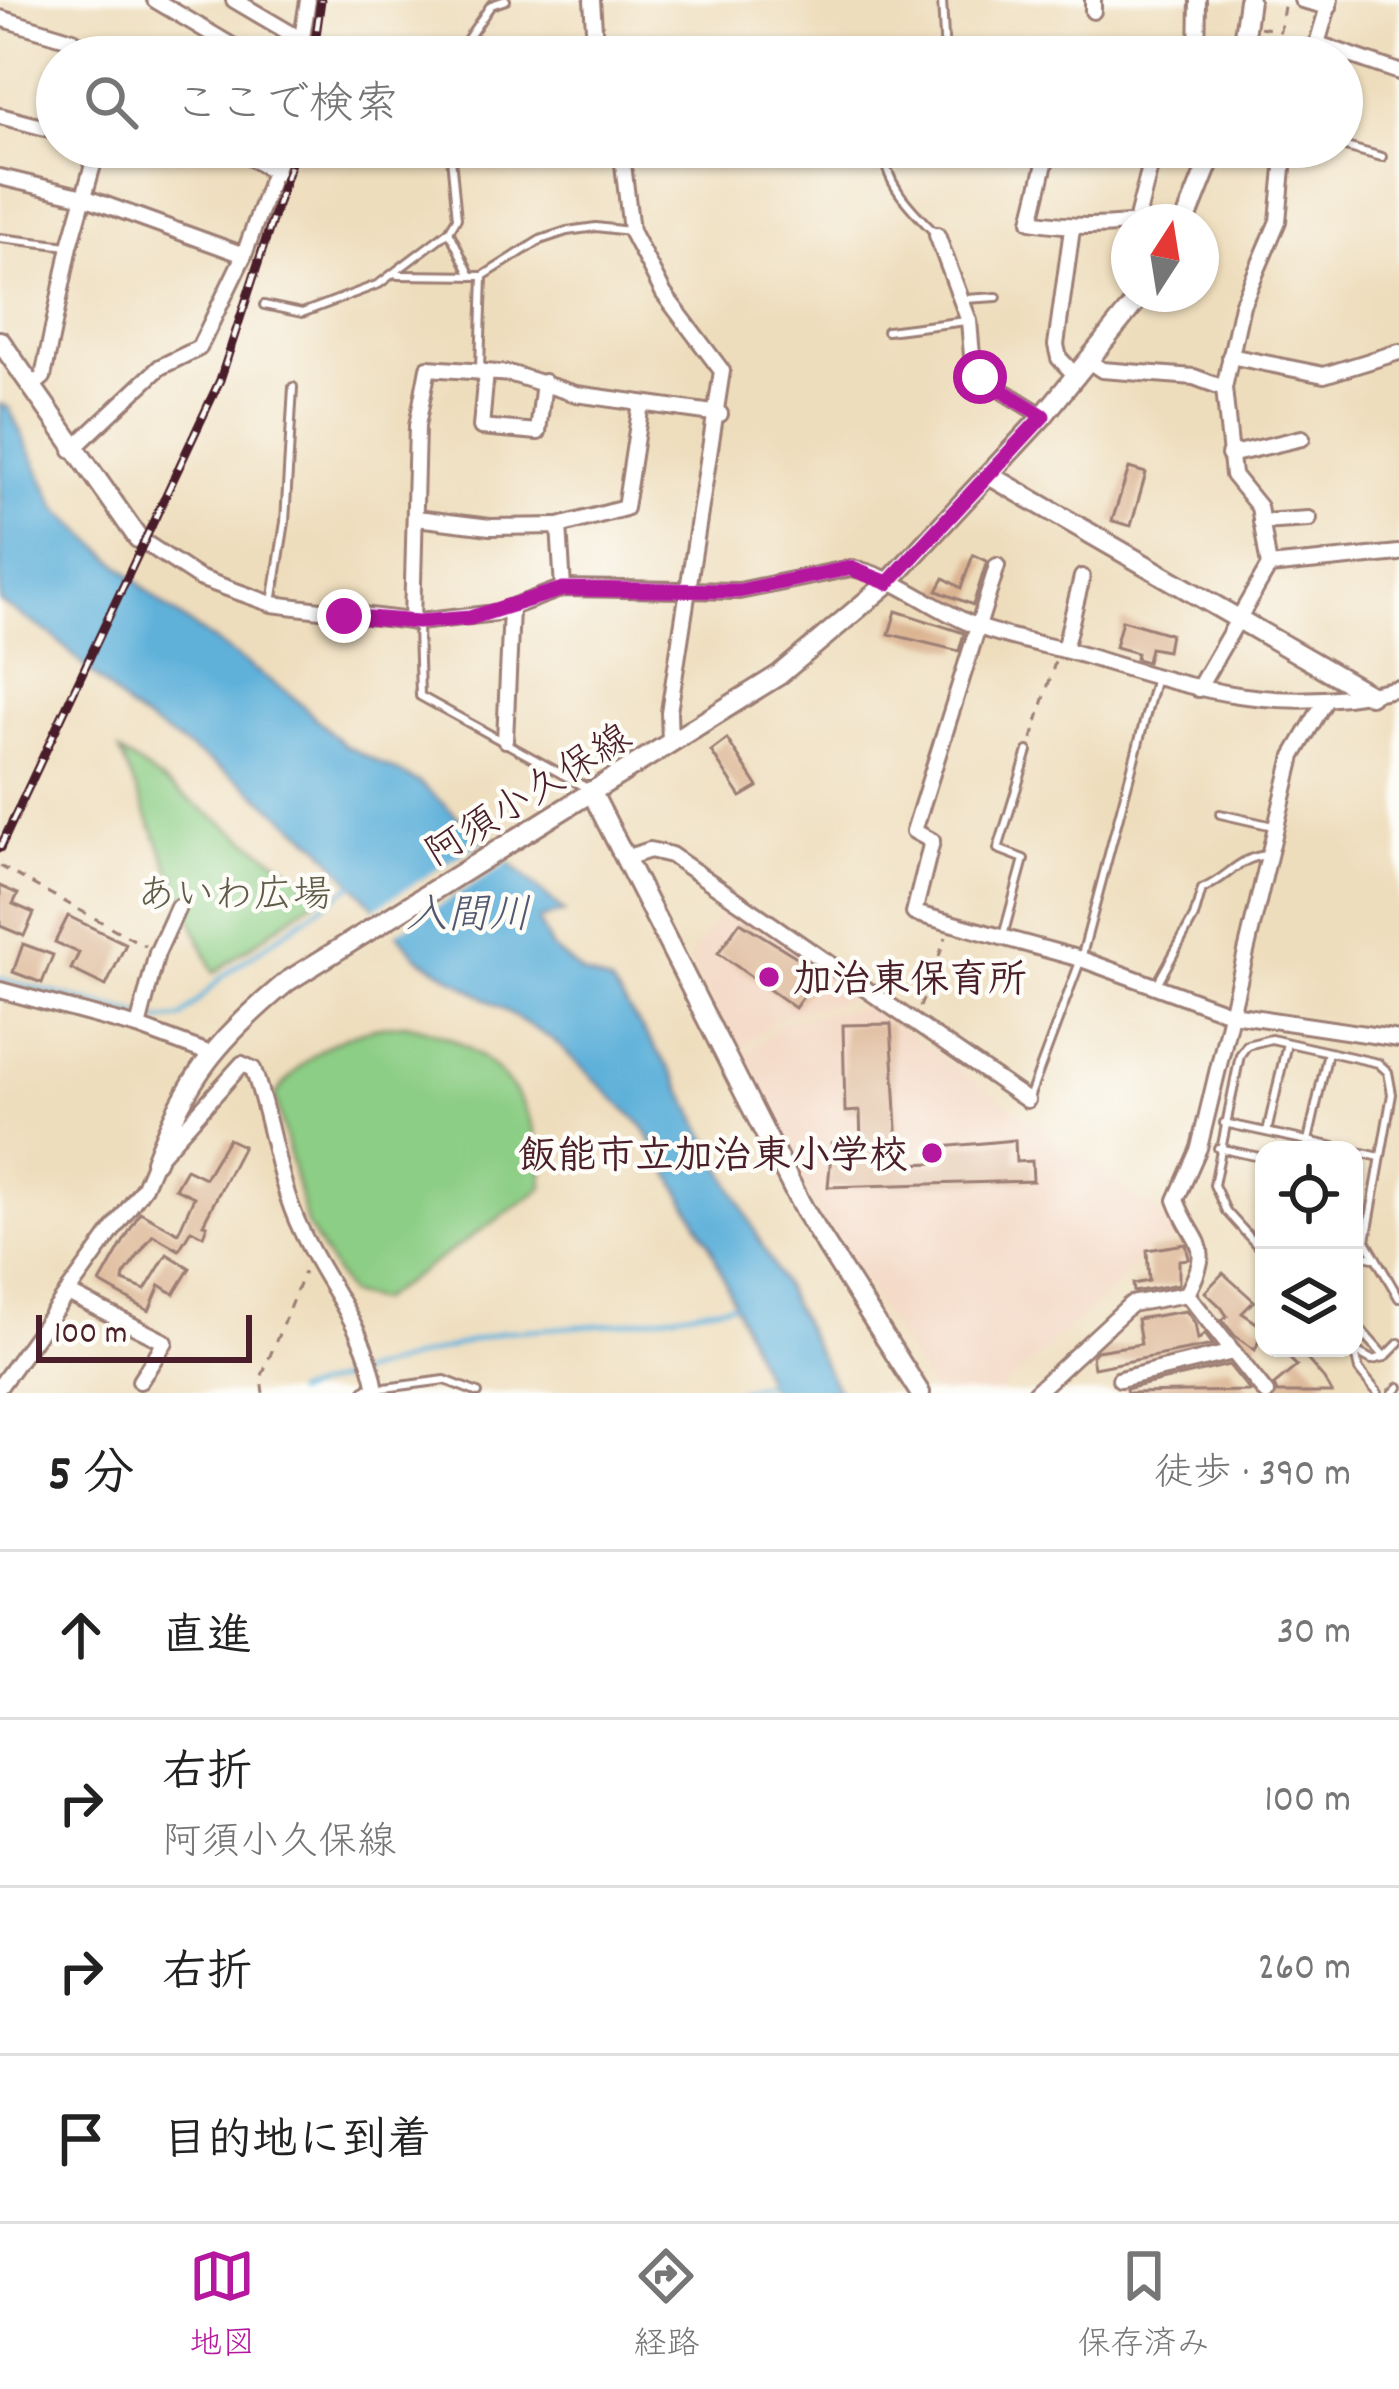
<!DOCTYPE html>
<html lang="ja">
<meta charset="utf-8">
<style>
:root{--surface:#fff;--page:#f2f2f2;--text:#222;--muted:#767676;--line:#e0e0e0;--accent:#b5179e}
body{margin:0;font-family:Dekko,"Klee One",sans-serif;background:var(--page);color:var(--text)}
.controls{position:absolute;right:36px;bottom:36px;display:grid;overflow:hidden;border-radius:24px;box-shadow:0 3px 9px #0004}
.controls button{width:108px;height:108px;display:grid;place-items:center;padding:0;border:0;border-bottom:3px solid var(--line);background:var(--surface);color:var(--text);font:60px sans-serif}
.compass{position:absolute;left:1111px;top:204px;width:108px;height:108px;border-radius:50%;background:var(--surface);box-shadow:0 3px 9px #0004;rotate:12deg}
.scale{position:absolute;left:36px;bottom:30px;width:216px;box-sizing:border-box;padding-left:12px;border:6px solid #4a1f2b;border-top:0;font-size:33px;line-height:42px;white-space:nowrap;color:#4a1f2b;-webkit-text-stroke:9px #fdfcf7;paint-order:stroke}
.stop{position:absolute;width:36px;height:36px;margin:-27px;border:9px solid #b5179e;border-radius:50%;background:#fff}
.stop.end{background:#b5179e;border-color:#fff;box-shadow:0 3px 12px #0008}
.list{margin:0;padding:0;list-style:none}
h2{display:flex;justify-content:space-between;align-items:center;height:156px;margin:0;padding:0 48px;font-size:51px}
h2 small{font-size:39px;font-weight:400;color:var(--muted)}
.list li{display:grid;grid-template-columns:78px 1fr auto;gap:36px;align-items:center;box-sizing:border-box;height:168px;padding:0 48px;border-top:3px solid var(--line)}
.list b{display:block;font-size:45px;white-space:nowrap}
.list p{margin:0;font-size:39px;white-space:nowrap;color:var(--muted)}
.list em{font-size:39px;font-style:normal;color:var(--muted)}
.icon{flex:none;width:66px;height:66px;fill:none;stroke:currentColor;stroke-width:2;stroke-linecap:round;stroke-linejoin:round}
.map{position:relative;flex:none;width:1399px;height:1393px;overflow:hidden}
.search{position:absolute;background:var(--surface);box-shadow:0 3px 9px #0004;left:36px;right:36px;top:36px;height:132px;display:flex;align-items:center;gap:30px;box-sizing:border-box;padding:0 42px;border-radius:66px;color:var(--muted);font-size:45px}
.sheet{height:828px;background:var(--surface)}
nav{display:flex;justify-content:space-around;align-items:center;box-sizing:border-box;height:168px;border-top:3px solid var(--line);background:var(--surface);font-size:33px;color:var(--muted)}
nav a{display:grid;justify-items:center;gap:6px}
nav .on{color:var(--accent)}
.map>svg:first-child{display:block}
.built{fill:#f3d4bf}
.green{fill:#8cce85;stroke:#6b7658;stroke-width:3}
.water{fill:#5fb1da;stroke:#546882;stroke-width:3}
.pier{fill:#eeddbc}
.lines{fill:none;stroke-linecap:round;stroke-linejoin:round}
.stream{stroke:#5fb1da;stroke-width:4.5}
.building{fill:#dbb492}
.lane-casing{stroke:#9c7e74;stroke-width:12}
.street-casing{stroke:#9c7e74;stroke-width:20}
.secondary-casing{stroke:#9c7e74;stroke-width:24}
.path{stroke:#9c7e74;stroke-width:3;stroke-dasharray:9 9;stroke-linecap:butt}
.lane{stroke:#fff;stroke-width:6}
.street{stroke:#fff;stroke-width:14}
.secondary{stroke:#fff;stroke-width:18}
.rail-casing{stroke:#4a1f2b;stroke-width:9}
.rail{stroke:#fdfcf7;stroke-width:4.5;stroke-dasharray:14;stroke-linecap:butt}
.route{stroke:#b5179e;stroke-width:15}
.poi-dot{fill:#b5179e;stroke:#fdfcf7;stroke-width:4.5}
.labels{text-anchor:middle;stroke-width:9;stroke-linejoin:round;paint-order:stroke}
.street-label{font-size:39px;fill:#4a1f2b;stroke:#fdfcf7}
.park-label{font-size:39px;fill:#615c4a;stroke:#fdfcf7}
.poi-label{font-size:39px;font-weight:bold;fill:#4a1f2b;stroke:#fdfcf7;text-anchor:start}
.water-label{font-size:42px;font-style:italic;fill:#525971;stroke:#fdfcf7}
</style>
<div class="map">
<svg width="1399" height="1393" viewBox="0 0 1399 1393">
<rect width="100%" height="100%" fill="#fdfcf7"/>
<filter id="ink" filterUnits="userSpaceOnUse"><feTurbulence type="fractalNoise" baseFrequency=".00833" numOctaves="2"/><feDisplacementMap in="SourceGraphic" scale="24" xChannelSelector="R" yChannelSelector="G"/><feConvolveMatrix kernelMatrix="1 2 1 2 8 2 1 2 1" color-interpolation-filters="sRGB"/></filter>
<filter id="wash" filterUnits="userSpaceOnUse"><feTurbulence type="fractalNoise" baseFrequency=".004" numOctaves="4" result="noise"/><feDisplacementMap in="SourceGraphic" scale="48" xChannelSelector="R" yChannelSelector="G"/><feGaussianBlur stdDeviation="2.7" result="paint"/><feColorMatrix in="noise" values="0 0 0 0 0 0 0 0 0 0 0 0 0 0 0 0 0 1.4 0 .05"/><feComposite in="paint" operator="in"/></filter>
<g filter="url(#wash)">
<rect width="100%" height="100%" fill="#eeddbc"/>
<!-- built -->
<g class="built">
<polygon points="726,905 738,906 866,996 784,1015 737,1051 688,959"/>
<polygon points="870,1005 1188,1235 1147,1248 1128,1275 998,1393 933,1393 813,1205 742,1056 784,1021"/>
</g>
<!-- green -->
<g class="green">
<polygon points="120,752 324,893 214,973"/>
<path d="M405,1024C489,1041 543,1101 543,1188L378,1301L348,1294L307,1225L275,1096C309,1049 348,1028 405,1024Z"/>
</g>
<!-- water -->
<polygon class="water" points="0,404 9,408 57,508 163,605 292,696 344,745 420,783 564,912 538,920 551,947 583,974 611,984 675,1077 839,1393 771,1393 710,1245 644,1127 553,1040 418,957 321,847 243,783 131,711 52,635 0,602"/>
<!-- pier -->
<polygon class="pier" points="490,837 514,859 391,936 370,911"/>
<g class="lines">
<!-- stream -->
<g class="stream">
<polyline points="0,979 160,1020 181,1018 223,976 356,882"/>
<polyline points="294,1393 502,1332 622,1323 733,1304"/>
<polyline points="732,1393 772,1381"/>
</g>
</g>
<g id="blocks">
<!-- building -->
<g class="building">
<polygon points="1129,468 1146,473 1131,526 1112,521"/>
<polygon points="973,555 987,561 973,605 937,591 944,578 961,588"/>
<polygon points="896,611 964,633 959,651 889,634"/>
<polygon points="1122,620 1170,634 1167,651 1150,648 1147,662 1136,659 1137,653 1115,647"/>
<polygon points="727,739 758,787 741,797 711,751"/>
<polygon points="0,886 18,894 13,904 34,913 24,936 0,926"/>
<polygon points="68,916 126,944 106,986 71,969 79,953 55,942"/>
<polygon points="740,922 821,972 795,1008 718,953"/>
<polygon points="23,944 53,955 42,983 13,972"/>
<polygon points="891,1024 899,1164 940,1163 940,1147 1015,1140 1016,1162 1032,1161 1033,1181 828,1187 832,1143 861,1142 860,1111 845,1112 843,1025"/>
<polygon points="228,1139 243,1146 203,1224 207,1225 203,1236 191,1230 179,1250 153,1235 124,1275 123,1281 145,1290 167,1254 190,1268 174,1294 160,1285 149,1311 100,1283 140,1212 178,1233 194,1197 175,1188 186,1169 205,1178"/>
<polygon points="1186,1244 1189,1259 1179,1260 1179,1284 1134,1292 1133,1284 1149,1281 1147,1250"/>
<polygon points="1223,1273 1254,1301 1242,1313 1264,1328 1255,1350 1235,1336 1222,1320 1227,1316 1221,1307 1205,1292"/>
<polygon points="1186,1311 1195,1323 1198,1340 1205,1334 1213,1345 1094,1368 1092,1356 1097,1351 1141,1344 1137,1319"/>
<polygon points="1300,1351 1324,1379 1332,1393 1277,1393 1274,1385 1297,1366 1290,1359"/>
<polygon points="1229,1365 1250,1391 1127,1393 1126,1389"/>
</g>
</g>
</g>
<g filter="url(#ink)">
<use href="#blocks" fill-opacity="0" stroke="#9c7e74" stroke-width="3"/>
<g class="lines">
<!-- lane casing -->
<g class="lane-casing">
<g id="lane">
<polyline points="942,0 945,57"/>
<polyline points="455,57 491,5 506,0"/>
<polyline points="1005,57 1035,57"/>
<polyline points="1342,146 1382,157"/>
<path d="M883,147C884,183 911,209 935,233"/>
<polyline points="449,231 471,276"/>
<polyline points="0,238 68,246"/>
<polyline points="398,275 483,276 540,240 567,231 596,227 629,231"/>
<polyline points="965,299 997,297"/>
<polyline points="264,305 302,313 379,284 449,231 457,218 450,147"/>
<polyline points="887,331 966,321"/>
<polyline points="480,368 483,276"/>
<polyline points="272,603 285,522 293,387"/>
<polyline points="418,626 420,696 589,789"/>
<polyline points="1220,814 1273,826"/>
<polyline points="1003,936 1024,859 998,849 1028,751"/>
<path d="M1157,984L1194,917L1202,889C1230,877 1238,856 1270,855"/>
<polyline points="1029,1098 1081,959 1155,681"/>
<polyline points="1224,1123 1349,1150"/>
<polyline points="1267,1132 1287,1043"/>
<polyline points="1218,1148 1264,1158"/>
<polyline points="1306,1150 1328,1052"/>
<polyline points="1354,1151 1380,1157"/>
<polyline points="1264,1253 1226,1211 1214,1185 1240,1055 1247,1045 1271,1039 1378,1063 1388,1072 1392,1094 1366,1241 1399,1298"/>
<polyline points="1354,1254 1373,1258"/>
<polyline points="1354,1322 1385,1357"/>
<polyline points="1350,1348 1372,1360 1385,1357 1399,1343"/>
<polyline points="1356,1356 1359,1370 1378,1393"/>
<polyline points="377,1389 445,1380 478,1393"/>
<polyline points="1393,1393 1399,1387"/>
</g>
</g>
<!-- street casing -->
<g class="street-casing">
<g id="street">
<polyline points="155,0 251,57"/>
<polyline points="234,0 302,40"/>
<polyline points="592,0 596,57"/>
<polyline points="1093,0 1093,11"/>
<polyline points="1302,0 1329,7"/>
<polyline points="0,18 73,40 95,57"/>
<polyline points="1318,44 1399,72"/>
<polyline points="299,57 308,0"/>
<polyline points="1197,57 1198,0"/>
<polyline points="1313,57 1330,0"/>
<polyline points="0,116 57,131"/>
<polyline points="233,147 276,173"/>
<polyline points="621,147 631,231 664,294 722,371 669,712 670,742"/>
<path d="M1049,147L1031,221C1064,227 1096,227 1129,224"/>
<polyline points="0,177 84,197 244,255"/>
<polyline points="1136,222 1155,147"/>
<polyline points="1072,229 1056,345 1059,358 1077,377"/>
<polyline points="937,235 969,321 973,367 980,377 1043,416"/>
<polyline points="1230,356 1324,375 1399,352"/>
<polyline points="1090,362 1102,370 1194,377 1224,388"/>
<polyline points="486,372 481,427 538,432 544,382"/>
<polyline points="32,386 43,377 70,246 98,147"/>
<polyline points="72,450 160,367 199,348 244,255 283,147"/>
<polyline points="1229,455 1302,438"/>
<polyline points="416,518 490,527 559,526 563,588"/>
<polyline points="1261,522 1309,519"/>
<polyline points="559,526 625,508 641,404"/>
<path d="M138,538L199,578L272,604L418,622L496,613L563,588L739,591L851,568C894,575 934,610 976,626C1010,639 1047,645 1083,655C1198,690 1278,716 1399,688"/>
<polyline points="997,566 914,831 932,841 914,913 1081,959 1232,1014 1399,1039"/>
<polyline points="1269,566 1259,507 1233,475 1224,388 1242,305 1278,221 1285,147"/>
<polyline points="412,622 417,426 428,368 512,374 576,394 720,414"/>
<polyline points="1064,650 1082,577"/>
<polyline points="1198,689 1269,566 1399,553"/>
<polyline points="505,740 511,609"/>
<polyline points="625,858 650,850 671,855 1027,1100"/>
<polyline points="0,990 138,1027 211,1054"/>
<polyline points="138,1027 157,953 178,907"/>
<polyline points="68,1293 165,1342 140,1381"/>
<polyline points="1187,1294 1266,1393"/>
<polyline points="1120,1379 1233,1352"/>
<path d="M0,1386L144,1187L155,1161L242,1064L253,1069C272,1121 277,1180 301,1230C326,1285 366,1327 376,1390L367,1393"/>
<path d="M1035,1393L1131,1304L1187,1294C1215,1241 1194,1248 1176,1200L1199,1148L1293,756L1324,703"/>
</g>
</g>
<!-- secondary casing -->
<g class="secondary-casing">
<g id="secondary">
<polyline points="1241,57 1249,0"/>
<polyline points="1185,222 1215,147"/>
<polyline points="0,341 138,538"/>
<polyline points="989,475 1370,695"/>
<polyline points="591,791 804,1210 920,1393"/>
<path d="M155,1161C187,1076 219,1038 288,981L779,675L888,583L1043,416L1142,294"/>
</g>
</g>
<!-- path -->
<g class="path">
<polyline points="1260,27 1280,31 1285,0"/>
<polyline points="1032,739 1055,662"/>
<polyline points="0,866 145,946"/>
<polyline points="920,1007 946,937"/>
<polyline points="263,1393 261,1378 304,1272"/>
</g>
<!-- lane -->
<use href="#lane" class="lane"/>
<!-- street -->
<use href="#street" class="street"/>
<!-- secondary -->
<use href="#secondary" class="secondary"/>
<!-- rail casing -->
<g class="rail-casing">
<g id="rail">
<polyline points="313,57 321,0"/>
<polyline points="0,848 220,380 296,147"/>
</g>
</g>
<!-- rail -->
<use href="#rail" class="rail"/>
</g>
</g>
<g class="lines" filter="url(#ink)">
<!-- route -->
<polyline class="route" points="344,616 418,622 470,618 563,589 739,591 850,568 888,583 1043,416 980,377"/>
</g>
<!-- markers -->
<g class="poi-dot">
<circle cx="769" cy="977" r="12"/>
<circle cx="932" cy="1153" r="12"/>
</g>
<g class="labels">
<!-- street labels -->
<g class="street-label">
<text transform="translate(527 793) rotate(-32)" y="14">阿須小久保線</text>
</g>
<!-- park labels -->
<g class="park-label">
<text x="234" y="906">あいわ広場</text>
</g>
<!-- poi labels -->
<g class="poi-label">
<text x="793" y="991">加治東保育所</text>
<text x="908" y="1167" text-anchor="end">飯能市立加治東小学校</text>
</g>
<!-- water labels -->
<g class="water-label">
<text x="468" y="927">入間川</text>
</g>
</g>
</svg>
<div class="controls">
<button><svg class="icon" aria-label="locate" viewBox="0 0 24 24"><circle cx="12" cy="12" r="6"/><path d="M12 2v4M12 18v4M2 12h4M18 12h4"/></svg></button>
<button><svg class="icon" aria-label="layers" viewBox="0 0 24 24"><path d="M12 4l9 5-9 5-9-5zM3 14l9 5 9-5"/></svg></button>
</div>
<svg class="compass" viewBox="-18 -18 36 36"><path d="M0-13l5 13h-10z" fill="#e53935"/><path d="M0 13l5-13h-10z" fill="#767676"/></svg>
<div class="scale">100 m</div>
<div class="stop" style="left:980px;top:377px"></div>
<div class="stop end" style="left:344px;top:616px"></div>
<div class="search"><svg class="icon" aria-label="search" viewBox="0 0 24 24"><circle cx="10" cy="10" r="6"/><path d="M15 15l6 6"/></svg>ここで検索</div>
</div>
<section class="sheet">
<h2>5 分<small>徒歩 · 390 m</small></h2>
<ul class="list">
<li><svg class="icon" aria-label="ahead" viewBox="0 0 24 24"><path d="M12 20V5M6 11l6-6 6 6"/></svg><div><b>直進</b></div><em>30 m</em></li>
<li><svg class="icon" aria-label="right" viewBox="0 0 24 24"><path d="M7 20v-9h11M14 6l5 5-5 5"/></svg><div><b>右折</b><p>阿須小久保線</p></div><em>100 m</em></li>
<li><svg class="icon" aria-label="right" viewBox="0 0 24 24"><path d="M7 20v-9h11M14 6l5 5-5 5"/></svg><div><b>右折</b></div><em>260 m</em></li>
<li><svg class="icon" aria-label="arrive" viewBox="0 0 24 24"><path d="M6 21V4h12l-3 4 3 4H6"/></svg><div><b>目的地に到着</b></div></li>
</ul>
</section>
<nav>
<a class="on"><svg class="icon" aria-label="map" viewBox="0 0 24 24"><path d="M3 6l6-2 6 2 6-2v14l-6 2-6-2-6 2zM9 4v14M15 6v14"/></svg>地図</a>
<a><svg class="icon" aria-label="directions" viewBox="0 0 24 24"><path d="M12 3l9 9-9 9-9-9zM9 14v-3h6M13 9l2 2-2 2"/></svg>経路</a>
<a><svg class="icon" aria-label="saved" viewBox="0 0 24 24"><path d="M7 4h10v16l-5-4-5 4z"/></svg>保存済み</a>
</nav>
